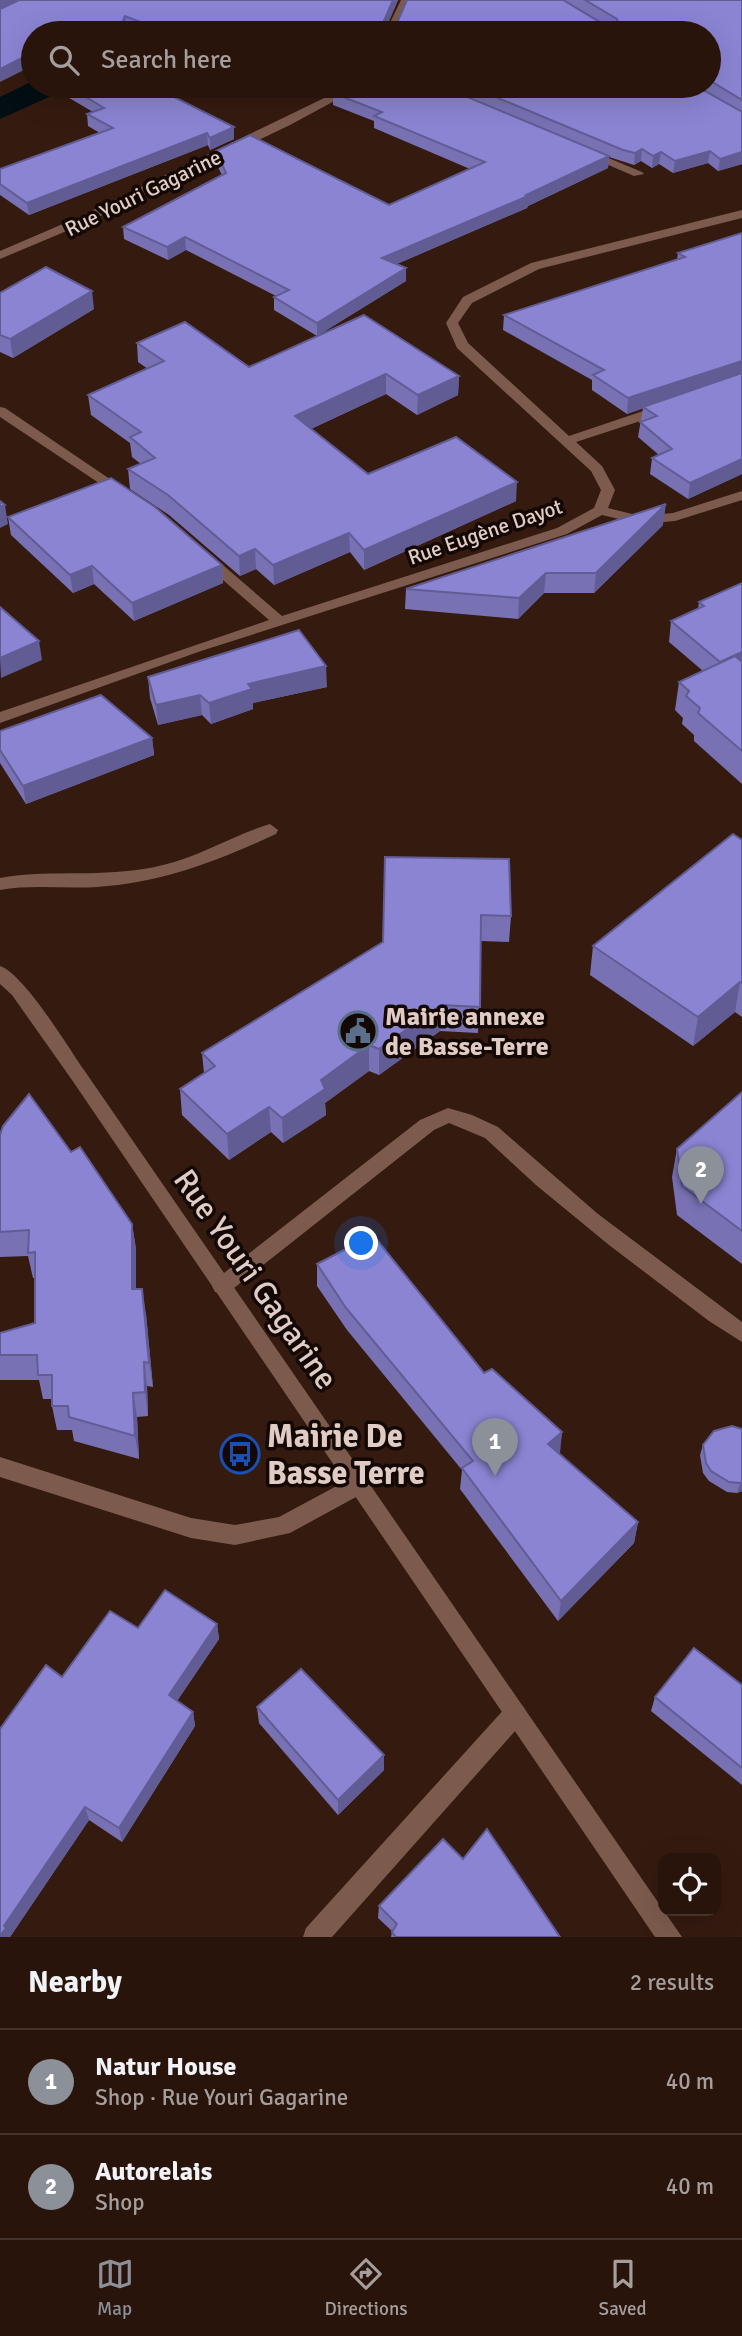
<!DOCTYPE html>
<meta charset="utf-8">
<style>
:root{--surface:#28140b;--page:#301d14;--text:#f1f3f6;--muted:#a59e9d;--line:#44332c;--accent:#8c9099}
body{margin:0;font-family:Signika,sans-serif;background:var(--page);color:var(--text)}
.controls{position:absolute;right:21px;bottom:21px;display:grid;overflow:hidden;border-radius:14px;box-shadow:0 7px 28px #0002}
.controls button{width:63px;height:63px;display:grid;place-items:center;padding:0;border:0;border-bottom:2px solid var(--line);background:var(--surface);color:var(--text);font:35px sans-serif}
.you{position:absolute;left:362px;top:1244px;width:24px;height:24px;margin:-18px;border:5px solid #fff;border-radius:50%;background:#1a73e8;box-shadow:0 0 0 10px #1a73e833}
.badge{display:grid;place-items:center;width:46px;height:46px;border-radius:50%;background:var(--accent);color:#fff;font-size:23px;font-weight:700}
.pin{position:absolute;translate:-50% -58px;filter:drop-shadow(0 2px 4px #0008)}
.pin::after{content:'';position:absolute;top:37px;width:24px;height:21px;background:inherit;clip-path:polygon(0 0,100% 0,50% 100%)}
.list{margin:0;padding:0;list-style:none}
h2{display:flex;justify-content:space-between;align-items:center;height:91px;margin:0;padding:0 28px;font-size:30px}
h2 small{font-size:23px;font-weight:400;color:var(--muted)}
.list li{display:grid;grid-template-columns:46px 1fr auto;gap:21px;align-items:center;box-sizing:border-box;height:105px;padding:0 28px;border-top:2px solid var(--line)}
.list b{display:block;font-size:26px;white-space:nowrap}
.list p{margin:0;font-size:23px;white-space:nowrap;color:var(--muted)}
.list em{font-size:23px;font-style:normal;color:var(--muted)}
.icon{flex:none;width:38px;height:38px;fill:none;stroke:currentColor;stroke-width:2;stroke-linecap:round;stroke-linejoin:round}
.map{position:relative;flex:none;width:742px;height:1937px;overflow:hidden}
.search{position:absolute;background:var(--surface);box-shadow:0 7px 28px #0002;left:21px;right:21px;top:21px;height:77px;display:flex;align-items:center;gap:18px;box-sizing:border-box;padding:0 24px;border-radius:38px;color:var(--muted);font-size:26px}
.sheet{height:301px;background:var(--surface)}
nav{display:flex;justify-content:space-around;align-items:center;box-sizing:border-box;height:98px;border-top:2px solid var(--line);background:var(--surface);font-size:19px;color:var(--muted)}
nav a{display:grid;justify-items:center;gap:4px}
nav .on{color:var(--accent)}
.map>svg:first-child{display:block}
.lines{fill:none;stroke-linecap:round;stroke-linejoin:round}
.canal{fill:#020e13;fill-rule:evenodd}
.service{fill:#7c5b4e;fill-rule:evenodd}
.minor{fill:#7c5b4e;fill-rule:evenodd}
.tertiary{fill:#7c5b4e;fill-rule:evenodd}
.wall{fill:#7872b5}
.shaded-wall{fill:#615c94}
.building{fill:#8b84d3;stroke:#615c94;stroke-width:2}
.labels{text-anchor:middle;stroke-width:7;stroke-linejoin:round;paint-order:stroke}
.far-street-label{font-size:21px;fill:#e0ccc5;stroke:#140805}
.poi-label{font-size:26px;font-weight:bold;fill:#e0ccc5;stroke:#140805;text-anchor:start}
.near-street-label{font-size:32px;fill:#e0ccc5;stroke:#140805}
.near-poi-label{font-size:32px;font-weight:bold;fill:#e0ccc5;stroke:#140805;text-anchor:start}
</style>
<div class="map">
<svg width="742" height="1937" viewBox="0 0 742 1937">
<rect width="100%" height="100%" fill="#351a0f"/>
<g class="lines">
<!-- canal -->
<polygon class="canal" points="33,81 33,86 63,86 58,93 0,119 0,97"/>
<!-- service -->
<g class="service">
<polygon points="587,149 642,172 644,174 634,176 583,154 581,152"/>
<path d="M270,824L278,830L276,834C218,861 161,883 97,887C64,889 32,884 0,890V878L12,876C64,870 111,878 163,865C201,856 233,835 270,824Z"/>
<polygon points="448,1108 472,1115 498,1127 598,1214 742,1322 742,1342 709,1321 609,1245 536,1185 485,1138 449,1123 434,1130 229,1292 222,1294 215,1292 212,1286 215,1280 420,1120"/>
</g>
<!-- minor -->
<g class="minor">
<polygon points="742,210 742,218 539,269 472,303 458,323 468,343 569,436 658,406 668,406 668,412 576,442 602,466 615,490 608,508 640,516 673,513 742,491 742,500 675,521 640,524 602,515 567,534 201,651 0,723 0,712 269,620 200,560 200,554 210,554 282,616 557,528 594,508 601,490 591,471 457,348 446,323 463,297 531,263"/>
<polygon points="0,407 5,408 129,492 122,496 117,495 0,417"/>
<polygon points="0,1457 191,1518 235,1525 279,1517 359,1474 367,1477 370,1484 367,1491 290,1533 235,1545 191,1538 0,1477"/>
<polygon points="515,1703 523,1706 527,1714 523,1722 332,1937 303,1937 306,1928 507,1706"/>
</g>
<!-- tertiary -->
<g class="tertiary">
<polygon points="401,0 411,0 395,33 385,33"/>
<polygon points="349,86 362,86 290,125 88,222 0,259 0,251 79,217"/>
<path d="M0,966C24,974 68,1047 84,1070L682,1937H655L72,1080L12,995L0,984Z"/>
</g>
</g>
<!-- wall -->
<g class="wall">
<polygon points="0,0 398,0 388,23 603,24 604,24 564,0 742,0 742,164 718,171 708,163 673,173 659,164 652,168 641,161 634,165 609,157 608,168 528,206 527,208 397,264 406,268 406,281 317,336 274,310 274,297 276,296 186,250 168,260 124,239 123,227 222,175 216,163 216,151 389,205 470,169 374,128 374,121 333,105 333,93 346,86 709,86 709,33 140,33 126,28 124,33 33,33 33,76 24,70"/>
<polygon points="49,86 152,86 234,127 234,139 210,150 208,145 29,215 0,195 0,169 100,133 88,126 87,114 93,112"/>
<polygon points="271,86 343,86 317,98 294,89 286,92"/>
<polygon points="742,233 742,474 688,499 650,474 652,458 659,455 638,437 643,408 627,414 592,390 592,380 503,330 504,315 677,260 678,253"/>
<polygon points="0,293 94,309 13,358 0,352"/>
<polygon points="137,343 249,367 459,376 458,395 417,415 386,394 311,429 368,474 516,501 364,570 350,552 274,585 256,569 240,576 169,515 130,489 128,469 141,464 132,457 130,443 91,415 88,395 148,369 138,362"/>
<polygon points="8,517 222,565 223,583 134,621 94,584 73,593 11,535"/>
<polygon points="663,525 594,593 544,593 518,619 405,609 406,589"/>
<polygon points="742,583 742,784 694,741 694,735 682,724 683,718 675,710 679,682 703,671 669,642 671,621 698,609 699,602"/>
<polygon points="148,677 327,687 253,703 253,709 211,724 202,715 158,725 150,698"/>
<polygon points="0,731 152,738 154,755 26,804 0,763"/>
<polygon points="742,840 742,1017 735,1012 693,1046 590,975 593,946"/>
<polygon points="385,857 511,916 509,942 481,941 478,1033 440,1031 379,1075 369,1071 325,1103 326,1115 283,1143 271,1132 229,1160 182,1115 180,1089 204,1073 202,1053 383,942"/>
<polygon points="742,1092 742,1264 677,1215 672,1177 677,1149"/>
<polygon points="0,1135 71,1152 132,1224 136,1249 136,1289 146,1314 153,1387 147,1386 148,1416 137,1417 139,1459 74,1441 72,1430 57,1430 52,1406 52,1399 43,1399 39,1380 0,1380 0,1333 35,1323 35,1278 33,1278 28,1256 0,1257"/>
<polygon points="317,1264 484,1373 562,1432 559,1454 638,1522 634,1543 558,1621 460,1489 462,1470 347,1330 317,1286"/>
<polygon points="732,1426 742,1491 737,1493 727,1492 709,1481 703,1473 700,1455 703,1445"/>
<polygon points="217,1624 219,1639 177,1701 193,1712 195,1726 122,1842 89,1820 10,1937 0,1937 62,1677 138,1628"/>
<polygon points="742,1685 742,1785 651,1711 655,1697"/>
<polygon points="257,1707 384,1755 384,1770 338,1815 259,1723"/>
<polygon points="463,1859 560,1937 391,1937 392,1931 378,1918 379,1906"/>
</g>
<!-- shaded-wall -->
<g class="shaded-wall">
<polygon points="0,0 22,0 0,11"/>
<polygon points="393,0 398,0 384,33 383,23"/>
<polygon points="125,16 126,28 124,33 118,33"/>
<polygon points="22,58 24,70 0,82 0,69"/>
<polygon points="286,86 294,86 294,89 286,92"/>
<polygon points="319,86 343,86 317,98 317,87"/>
<polygon points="234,127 234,139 210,150 210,138"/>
<polygon points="207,133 208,145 29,215 27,203"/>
<polygon points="642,149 641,161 634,165 635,153"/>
<polygon points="710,151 708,163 673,173 675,161"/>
<polygon points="661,152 659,164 652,168 653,156"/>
<polygon points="742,152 742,164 718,171 720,159"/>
<polygon points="609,156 608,168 528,206 527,208 382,270 382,258 526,195"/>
<polygon points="185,237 186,250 168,260 167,247"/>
<polygon points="406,268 406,281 317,336 317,323"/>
<polygon points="92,291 94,309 13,358 10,339"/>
<polygon points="742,361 742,375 627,414 628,398"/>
<polygon points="386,374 386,394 295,436 295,416"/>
<polygon points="459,376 458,395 417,415 418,395"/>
<polygon points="742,459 742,474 688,499 690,483"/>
<polygon points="517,482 516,501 364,570 364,550"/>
<polygon points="666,504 663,525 594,593 596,573"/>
<polygon points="5,505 8,524 0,528 0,507"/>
<polygon points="349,533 350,552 274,585 273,565"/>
<polygon points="255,549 256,569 240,576 239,556"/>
<polygon points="222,565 223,583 134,621 132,603"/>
<polygon points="92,566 94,584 73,593 70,575"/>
<polygon points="546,573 544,593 518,619 519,598"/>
<polygon points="39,641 42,660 1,678 0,658"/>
<polygon points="742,652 742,671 716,683 720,662"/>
<polygon points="326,666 327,687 253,703 253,709 211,724 209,703 248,684"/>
<polygon points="200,695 202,715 158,725 156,705"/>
<polygon points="152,738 154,755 26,804 23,786"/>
<polygon points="740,982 735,1012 693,1046 698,1017"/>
<polygon points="441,1005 440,1031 379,1075 379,1049"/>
<polygon points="369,1045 369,1071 325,1103 326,1115 283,1143 282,1118 321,1080"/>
<polygon points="269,1107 271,1132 229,1160 227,1134"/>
<polygon points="132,1224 136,1249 136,1314 132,1289"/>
<polygon points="142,1289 146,1314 153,1387 149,1363"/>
<polygon points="144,1362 147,1386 148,1416 145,1392"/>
<polygon points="133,1393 137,1417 139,1459 135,1436"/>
<polygon points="562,1432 560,1453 545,1465 548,1444"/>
<polygon points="742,1482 742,1491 737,1493 740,1483"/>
<polygon points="638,1522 634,1543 558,1621 561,1601"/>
<polygon points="217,1624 219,1639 171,1710 169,1695"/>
<polygon points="193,1712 195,1726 122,1842 119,1828"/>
<polygon points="384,1755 384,1770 338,1815 338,1800"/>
<polygon points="85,1807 89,1820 10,1937 0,1937 4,1926"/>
</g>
<!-- building -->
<g class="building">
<polygon points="19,0 393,0 383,23 397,23 407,0 563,0 603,24 618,23 617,19 585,0 742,0 742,100 709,80 709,33 168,33 125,16 118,33 33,33 33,65 22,58 0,69 0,9"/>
<polygon points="68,86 152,86 234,127 210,138 207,133 27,203 0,184 0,169 113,128 87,114 104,108"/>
<polygon points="346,86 441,86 609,156 526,195 528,196 382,258 406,268 317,323 274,297 289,290 185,237 167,247 123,227 226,173 216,151 250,135 389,205 485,162 374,116 382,112 333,93"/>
<polygon points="469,86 696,86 742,112 742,152 720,159 710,151 675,161 661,152 653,156 642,149 635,153 623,150"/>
<polygon points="742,233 742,361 628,398 593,375 604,370 504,315 685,257 678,253"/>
<polygon points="46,267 92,291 10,339 0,335 0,293"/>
<polygon points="364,315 459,376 418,395 386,374 295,416 368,474 456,437 517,482 364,550 349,533 273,565 255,549 239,556 168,495 128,469 155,458 130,437 141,432 88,395 164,361 137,343 185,322 249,367"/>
<polygon points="742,373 742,459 690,483 652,458 672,449 640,422 657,416 643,407"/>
<polygon points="111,478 155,507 222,565 132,603 92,566 70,575 8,517"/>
<polygon points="0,501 5,505 0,507"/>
<polygon points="666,504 596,573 546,573 519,598 406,589"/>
<polygon points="742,583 742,652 720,662 671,621 704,606 699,602"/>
<polygon points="0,607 39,641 0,658"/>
<polygon points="299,630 326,666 248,684 252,689 209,703 200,695 156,705 148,677"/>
<polygon points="735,656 742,662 742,751 698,713 700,708 686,696 689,691 679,682"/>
<polygon points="101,695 152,738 23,786 0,750 0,731"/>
<polygon points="733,834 742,840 742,983 740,982 698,1017 593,946"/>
<polygon points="385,857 509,859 511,916 481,915 480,1007 441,1005 379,1049 369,1045 321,1080 325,1089 282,1118 269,1107 227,1134 180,1089 215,1066 202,1053 383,942"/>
<polygon points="742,1092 742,1231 682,1186 677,1149"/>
<polygon points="29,1094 71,1152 80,1147 132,1224 132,1289 142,1289 149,1363 144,1362 145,1392 133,1393 135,1436 69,1417 68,1406 52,1406 52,1375 38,1375 37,1355 0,1355 0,1333 35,1323 35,1252 28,1253 29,1230 0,1232 0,1135 3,1126"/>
<polygon points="373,1235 484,1373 492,1369 562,1432 548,1444 638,1522 561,1601 462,1468 473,1461 346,1308 317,1264"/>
<polygon points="732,1426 742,1429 742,1482 740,1483 729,1482 711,1471 706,1463 703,1445 714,1431"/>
<polygon points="165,1590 217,1624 169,1695 193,1712 119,1828 85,1807 4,1926 6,1928 0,1936 0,1729 46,1665 62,1677 110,1611 138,1628"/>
<polygon points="694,1648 742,1685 742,1768 655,1697"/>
<polygon points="301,1669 384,1755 338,1800 257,1707"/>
<polygon points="487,1829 560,1937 396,1937 392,1932 397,1924 379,1906 443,1839 463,1859"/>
</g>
<!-- icons -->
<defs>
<g id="civic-ring" transform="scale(2.0125)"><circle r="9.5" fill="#140805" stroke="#5c6f8a" stroke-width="1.5"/><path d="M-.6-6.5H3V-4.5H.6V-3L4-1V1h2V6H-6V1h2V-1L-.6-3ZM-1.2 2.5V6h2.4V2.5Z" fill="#5c6f8a"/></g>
<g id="bus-ring" transform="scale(2.0125)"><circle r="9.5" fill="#140805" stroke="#1a4fb4" stroke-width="1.5"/><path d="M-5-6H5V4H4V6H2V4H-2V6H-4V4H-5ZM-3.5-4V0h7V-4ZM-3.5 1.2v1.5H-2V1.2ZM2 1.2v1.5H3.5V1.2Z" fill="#1a4fb4"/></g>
</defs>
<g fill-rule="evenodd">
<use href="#civic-ring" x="358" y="1031"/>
<use href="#bus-ring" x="240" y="1454"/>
</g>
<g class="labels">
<!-- far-street labels -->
<g class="far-street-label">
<text transform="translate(143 193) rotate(-26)" y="7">Rue Youri Gagarine</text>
<text transform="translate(485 532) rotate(-19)" y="7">Rue Eugène Dayot</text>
</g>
<!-- poi labels -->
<g class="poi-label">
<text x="385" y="1025">Mairie annexe<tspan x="385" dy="30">de Basse-Terre</tspan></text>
</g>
<!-- near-street labels -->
<g class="near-street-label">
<text transform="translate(256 1279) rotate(55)" y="11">Rue Youri Gagarine</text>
</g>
<!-- near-poi labels -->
<g class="near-poi-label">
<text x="267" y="1447">Mairie De<tspan x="267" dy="37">Basse Terre</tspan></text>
</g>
</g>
</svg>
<div class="controls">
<button><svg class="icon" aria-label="locate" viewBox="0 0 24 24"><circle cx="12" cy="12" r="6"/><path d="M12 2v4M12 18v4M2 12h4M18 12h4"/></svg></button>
</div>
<div class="you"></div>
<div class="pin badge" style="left:495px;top:1476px">1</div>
<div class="pin badge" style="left:701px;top:1204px">2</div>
<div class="search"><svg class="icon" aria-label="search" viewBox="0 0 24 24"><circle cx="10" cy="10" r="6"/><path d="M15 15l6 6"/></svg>Search here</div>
</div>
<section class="sheet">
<h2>Nearby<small>2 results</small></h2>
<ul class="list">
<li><span class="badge">1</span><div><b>Natur House</b><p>Shop · Rue Youri Gagarine</p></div><em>40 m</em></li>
<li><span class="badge">2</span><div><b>Autorelais</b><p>Shop</p></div><em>40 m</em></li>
</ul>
</section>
<nav>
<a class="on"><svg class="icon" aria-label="map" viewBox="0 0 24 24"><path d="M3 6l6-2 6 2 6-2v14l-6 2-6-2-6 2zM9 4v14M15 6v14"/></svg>Map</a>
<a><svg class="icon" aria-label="directions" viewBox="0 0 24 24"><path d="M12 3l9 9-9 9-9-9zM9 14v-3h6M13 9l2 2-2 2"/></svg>Directions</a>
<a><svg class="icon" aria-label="saved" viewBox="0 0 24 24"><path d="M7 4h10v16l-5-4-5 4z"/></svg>Saved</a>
</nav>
